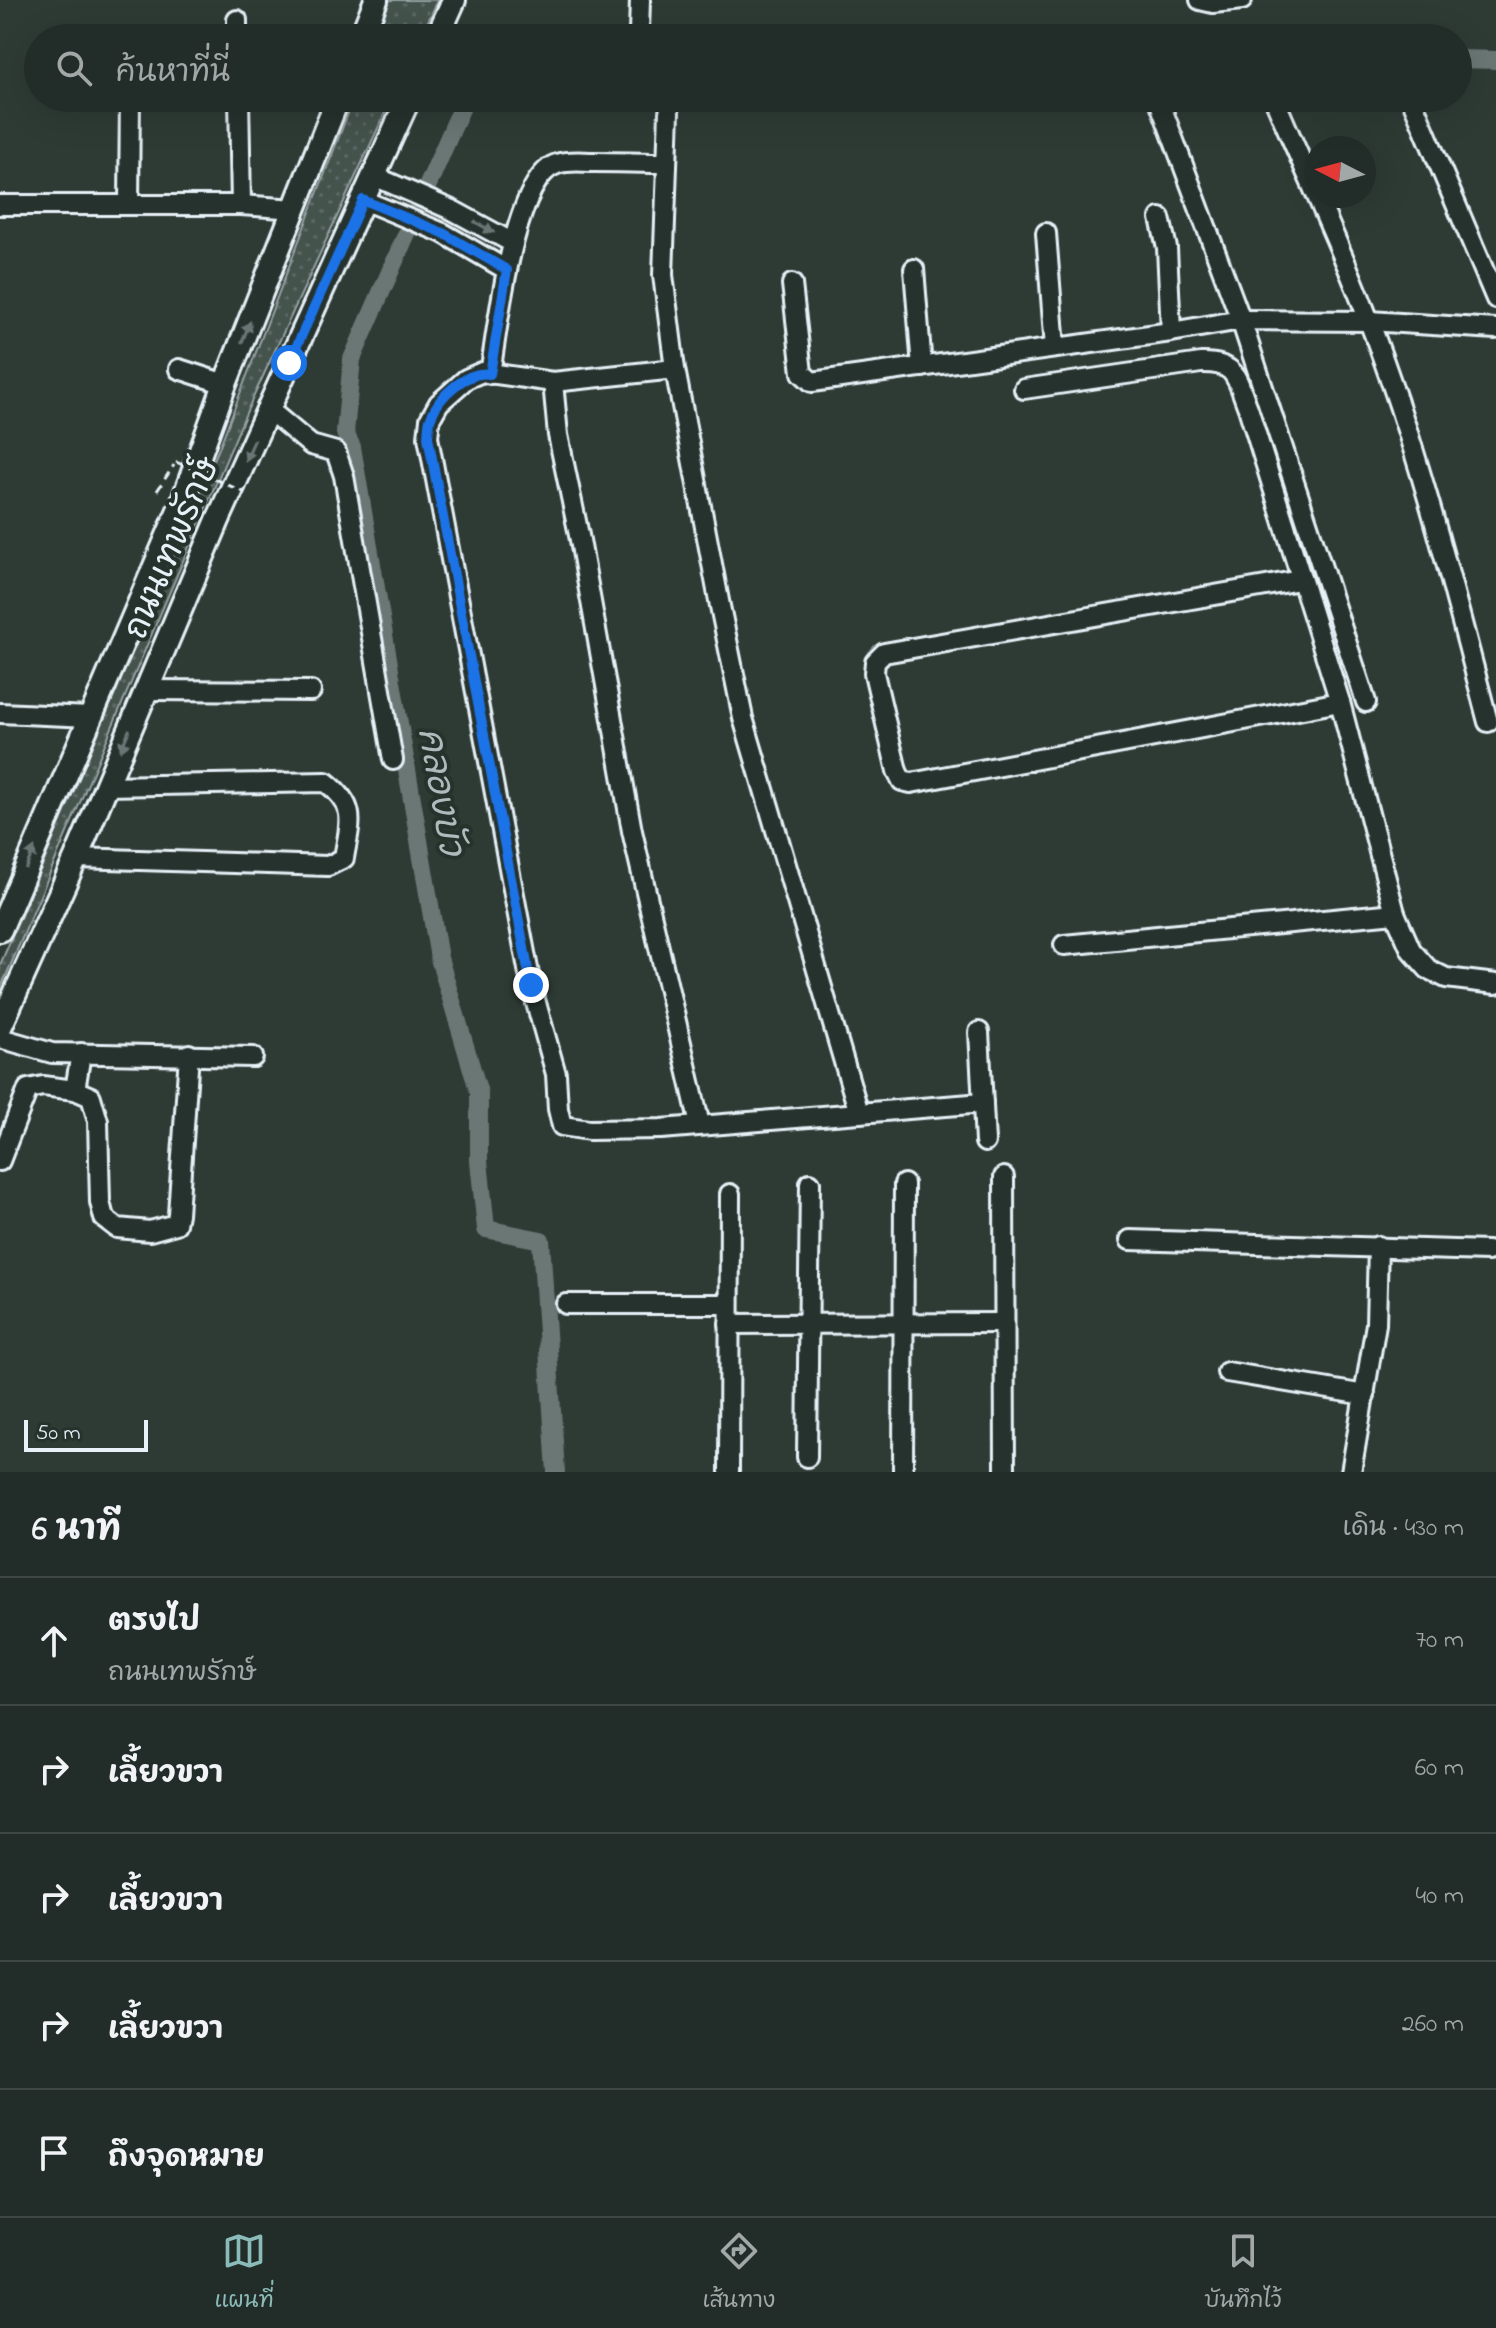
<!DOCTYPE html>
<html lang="th">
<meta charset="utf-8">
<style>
:root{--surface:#222c28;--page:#2e3834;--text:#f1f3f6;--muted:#a2a7a8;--line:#3f4845;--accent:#8bbbb9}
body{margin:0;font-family:"Indie Flower","Playpen Sans Thai",sans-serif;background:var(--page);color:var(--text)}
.compass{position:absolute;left:1304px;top:136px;width:72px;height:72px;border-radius:50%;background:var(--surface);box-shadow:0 8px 32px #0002;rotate:276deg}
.scale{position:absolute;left:24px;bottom:20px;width:124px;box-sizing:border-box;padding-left:8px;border:4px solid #e8f1f8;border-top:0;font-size:22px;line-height:28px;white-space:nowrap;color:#e8f1f8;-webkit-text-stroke:6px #26332d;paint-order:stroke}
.stop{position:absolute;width:24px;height:24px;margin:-18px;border:6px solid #1a73e8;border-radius:50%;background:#fff}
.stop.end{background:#1a73e8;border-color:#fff;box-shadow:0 2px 8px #0008}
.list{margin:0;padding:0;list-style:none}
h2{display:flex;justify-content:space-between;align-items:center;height:104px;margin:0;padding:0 32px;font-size:34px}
h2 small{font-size:26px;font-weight:400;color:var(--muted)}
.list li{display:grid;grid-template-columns:52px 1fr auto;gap:24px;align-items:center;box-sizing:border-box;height:128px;padding:0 32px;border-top:2px solid var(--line)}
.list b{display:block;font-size:30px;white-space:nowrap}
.list p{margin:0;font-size:26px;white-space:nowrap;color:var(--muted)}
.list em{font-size:26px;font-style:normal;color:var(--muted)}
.icon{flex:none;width:44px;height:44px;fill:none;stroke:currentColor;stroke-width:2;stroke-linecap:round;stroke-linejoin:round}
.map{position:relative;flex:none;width:1496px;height:1472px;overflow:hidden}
.search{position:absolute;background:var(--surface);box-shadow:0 8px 32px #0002;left:24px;right:24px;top:24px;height:88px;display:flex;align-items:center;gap:20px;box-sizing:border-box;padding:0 28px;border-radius:44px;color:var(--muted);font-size:30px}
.sheet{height:744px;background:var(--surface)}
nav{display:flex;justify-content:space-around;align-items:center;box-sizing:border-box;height:112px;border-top:2px solid var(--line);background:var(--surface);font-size:22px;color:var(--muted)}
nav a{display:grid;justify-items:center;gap:4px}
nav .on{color:var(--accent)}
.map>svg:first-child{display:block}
.green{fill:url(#green-dots);stroke:#96a2a3;stroke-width:2}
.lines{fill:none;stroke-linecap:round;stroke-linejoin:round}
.canal{stroke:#6b7775;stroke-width:18}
.minor-casing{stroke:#e8f1f8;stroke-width:24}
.major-casing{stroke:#e8f1f8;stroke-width:28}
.path{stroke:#e8f1f8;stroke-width:3;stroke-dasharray:8 6;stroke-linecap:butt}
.minor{stroke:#26332d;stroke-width:18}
.major{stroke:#26332d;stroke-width:22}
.path-bridge{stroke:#e8f1f8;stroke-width:3;stroke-dasharray:8 6;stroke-linecap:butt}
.oneway{fill:#6a7674}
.route{stroke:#1a73e8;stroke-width:10}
.labels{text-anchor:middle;stroke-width:8;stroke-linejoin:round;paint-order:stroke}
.street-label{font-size:34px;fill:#e8f1f8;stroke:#26332d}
.water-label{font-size:36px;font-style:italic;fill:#b0babd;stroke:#26332d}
</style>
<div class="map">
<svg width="1496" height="1472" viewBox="0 0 1496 1472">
<defs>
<pattern id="green-dots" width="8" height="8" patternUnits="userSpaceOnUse" patternTransform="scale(2)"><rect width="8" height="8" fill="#45524e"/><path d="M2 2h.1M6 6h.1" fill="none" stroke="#606b68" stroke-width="1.8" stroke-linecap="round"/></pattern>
</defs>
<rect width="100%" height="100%" fill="#2e3b35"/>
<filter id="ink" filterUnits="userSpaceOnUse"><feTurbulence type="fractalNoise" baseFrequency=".0125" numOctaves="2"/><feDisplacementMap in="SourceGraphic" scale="16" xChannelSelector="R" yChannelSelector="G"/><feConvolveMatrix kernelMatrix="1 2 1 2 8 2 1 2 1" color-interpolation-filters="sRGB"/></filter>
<g filter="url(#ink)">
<!-- green -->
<g class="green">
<polygon points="390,0 438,0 420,38 376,38"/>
<polygon points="354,98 392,98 246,413 0,990 0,965 219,448"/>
</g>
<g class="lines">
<!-- canal -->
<g class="canal">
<polyline points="1458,59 1496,60"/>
<polyline points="469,98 465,100 352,359 345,433 352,447 439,958 479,1093 479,1161 486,1229 541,1240 556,1472"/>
</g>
<!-- minor casing -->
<g class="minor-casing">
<g id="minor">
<polyline points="1200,0 1213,3 1242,0"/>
<polyline points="237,20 237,38"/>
<polyline points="639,32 640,0"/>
<polyline points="1158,98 1241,320 1366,702"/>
<path d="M1274,98C1305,172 1341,246 1369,321C1419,451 1453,588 1488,722"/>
<polyline points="1411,98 1496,299"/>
<polyline points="669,112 663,275 675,369 720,606 743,718 859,1113 661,1129 589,1130 562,1126 558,1109 556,1074 531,985 428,437 430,419 439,403 466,379 482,372 553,382 675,369"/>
<polyline points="374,176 454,211 513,243"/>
<polyline points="363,200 443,233 507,270"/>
<polyline points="0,205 241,205 239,98"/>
<polyline points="129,205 130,98"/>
<polyline points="241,205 295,209"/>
<polyline points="1160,218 1167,248 1171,332"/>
<polyline points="1046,233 1055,348"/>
<polyline points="914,269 922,367"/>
<polyline points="792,284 802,373 812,382 1171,332 1241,320 1369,321 1496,329"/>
<polyline points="179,369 225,384"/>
<path d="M490,374C497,332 513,177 557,164C568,160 582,162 594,162C618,162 643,163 667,163"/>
<polyline points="553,382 558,435 580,540 632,831 700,1125"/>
<path d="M1024,389L1201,363C1237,362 1236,378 1248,408L1340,702L1395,913L1411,950L1428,969L1446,978L1496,984"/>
<polyline points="268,409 311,445 336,452 344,476 393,760"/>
<polyline points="1300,580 884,653 875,662 874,673 897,771 902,781 911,783 1340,702"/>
<polyline points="146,690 311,691"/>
<polyline points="0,713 90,717"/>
<path d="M76,858L328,866L344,858C350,822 358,807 326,782L105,786"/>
<polyline points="1064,945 1395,913"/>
<polyline points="979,1032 985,1142"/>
<polyline points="0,1038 52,1053 253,1057"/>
<polyline points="81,1053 75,1090 91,1097 98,1121 100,1202 104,1218 117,1228 150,1231 176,1224 178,1214 189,1054"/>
<polyline points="859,1113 983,1103"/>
<polyline points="0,1161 28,1089 43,1086 75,1090"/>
<polyline points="1004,1177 1005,1472"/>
<polyline points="1130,1240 1488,1251"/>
<polyline points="566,1304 729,1304"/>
<polyline points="729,1324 1003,1323"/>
<polyline points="1227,1372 1365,1395"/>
<polyline points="807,1457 810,1183"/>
<polyline points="729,1472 730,1194"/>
<polyline points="903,1472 904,1184"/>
<polyline points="1351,1472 1376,1324 1378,1246"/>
</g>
</g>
<!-- major casing -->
<g class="major-casing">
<g id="major">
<polyline points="361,38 376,0"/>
<polyline points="437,38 454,0"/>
<polyline points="0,930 182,503 225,384 338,98"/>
<polyline points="0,1027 76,858 218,520 409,98"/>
</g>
</g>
<!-- path -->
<polyline class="path" points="157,491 174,465"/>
<!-- minor -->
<use href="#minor" class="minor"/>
<!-- major -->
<use href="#major" class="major"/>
<!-- path-bridge -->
<polyline class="path-bridge" points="176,462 244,492"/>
</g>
<!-- one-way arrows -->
<defs><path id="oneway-solid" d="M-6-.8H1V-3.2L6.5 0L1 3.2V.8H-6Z" transform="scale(2)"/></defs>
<g class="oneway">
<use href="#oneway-solid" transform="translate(484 227) rotate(29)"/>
<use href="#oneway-solid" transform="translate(246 332) rotate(-68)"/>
<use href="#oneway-solid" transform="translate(250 450) rotate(114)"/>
<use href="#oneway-solid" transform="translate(125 740) rotate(113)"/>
<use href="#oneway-solid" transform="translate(30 858) rotate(-67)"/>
</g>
</g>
<g class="lines" filter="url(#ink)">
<!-- route -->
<path class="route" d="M289,363L363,200L443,233L507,270L490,374C467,370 439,396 431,417C428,423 429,430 428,437L531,985"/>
</g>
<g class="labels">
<!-- street labels -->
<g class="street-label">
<text transform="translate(170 547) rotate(-67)" y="12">ถนนเทพรักษ์</text>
</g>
<!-- water labels -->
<g class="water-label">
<text transform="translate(443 791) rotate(80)" y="13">คลองบัว</text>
</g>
</g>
</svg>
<svg class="compass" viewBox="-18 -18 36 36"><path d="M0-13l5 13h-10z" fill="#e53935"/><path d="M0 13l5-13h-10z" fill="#a2a7a8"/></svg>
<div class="scale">50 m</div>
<div class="stop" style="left:289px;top:363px"></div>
<div class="stop end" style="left:531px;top:985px"></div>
<div class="search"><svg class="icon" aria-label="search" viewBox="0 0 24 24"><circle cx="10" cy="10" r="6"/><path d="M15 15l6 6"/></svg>ค้นหาที่นี่</div>
</div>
<section class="sheet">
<h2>6 นาที<small>เดิน · 430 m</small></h2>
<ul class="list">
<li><svg class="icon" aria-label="ahead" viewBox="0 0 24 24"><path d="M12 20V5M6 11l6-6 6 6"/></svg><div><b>ตรงไป</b><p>ถนนเทพรักษ์</p></div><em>70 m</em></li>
<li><svg class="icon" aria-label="right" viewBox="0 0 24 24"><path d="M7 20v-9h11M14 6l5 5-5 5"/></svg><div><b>เลี้ยวขวา</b></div><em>60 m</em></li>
<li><svg class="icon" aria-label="right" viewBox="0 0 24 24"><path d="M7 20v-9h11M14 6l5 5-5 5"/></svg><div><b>เลี้ยวขวา</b></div><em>40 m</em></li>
<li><svg class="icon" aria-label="right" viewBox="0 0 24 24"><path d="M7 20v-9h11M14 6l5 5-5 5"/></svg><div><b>เลี้ยวขวา</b></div><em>260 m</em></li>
<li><svg class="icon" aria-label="arrive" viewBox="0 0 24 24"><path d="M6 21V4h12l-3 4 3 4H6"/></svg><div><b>ถึงจุดหมาย</b></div></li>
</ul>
</section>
<nav>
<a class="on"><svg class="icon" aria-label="map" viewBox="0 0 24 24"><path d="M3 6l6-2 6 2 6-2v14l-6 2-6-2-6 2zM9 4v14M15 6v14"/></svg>แผนที่</a>
<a><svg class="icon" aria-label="directions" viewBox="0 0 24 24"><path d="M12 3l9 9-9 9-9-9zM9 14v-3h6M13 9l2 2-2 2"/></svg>เส้นทาง</a>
<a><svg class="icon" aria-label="saved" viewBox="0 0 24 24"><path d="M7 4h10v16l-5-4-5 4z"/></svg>บันทึกไว้</a>
</nav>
